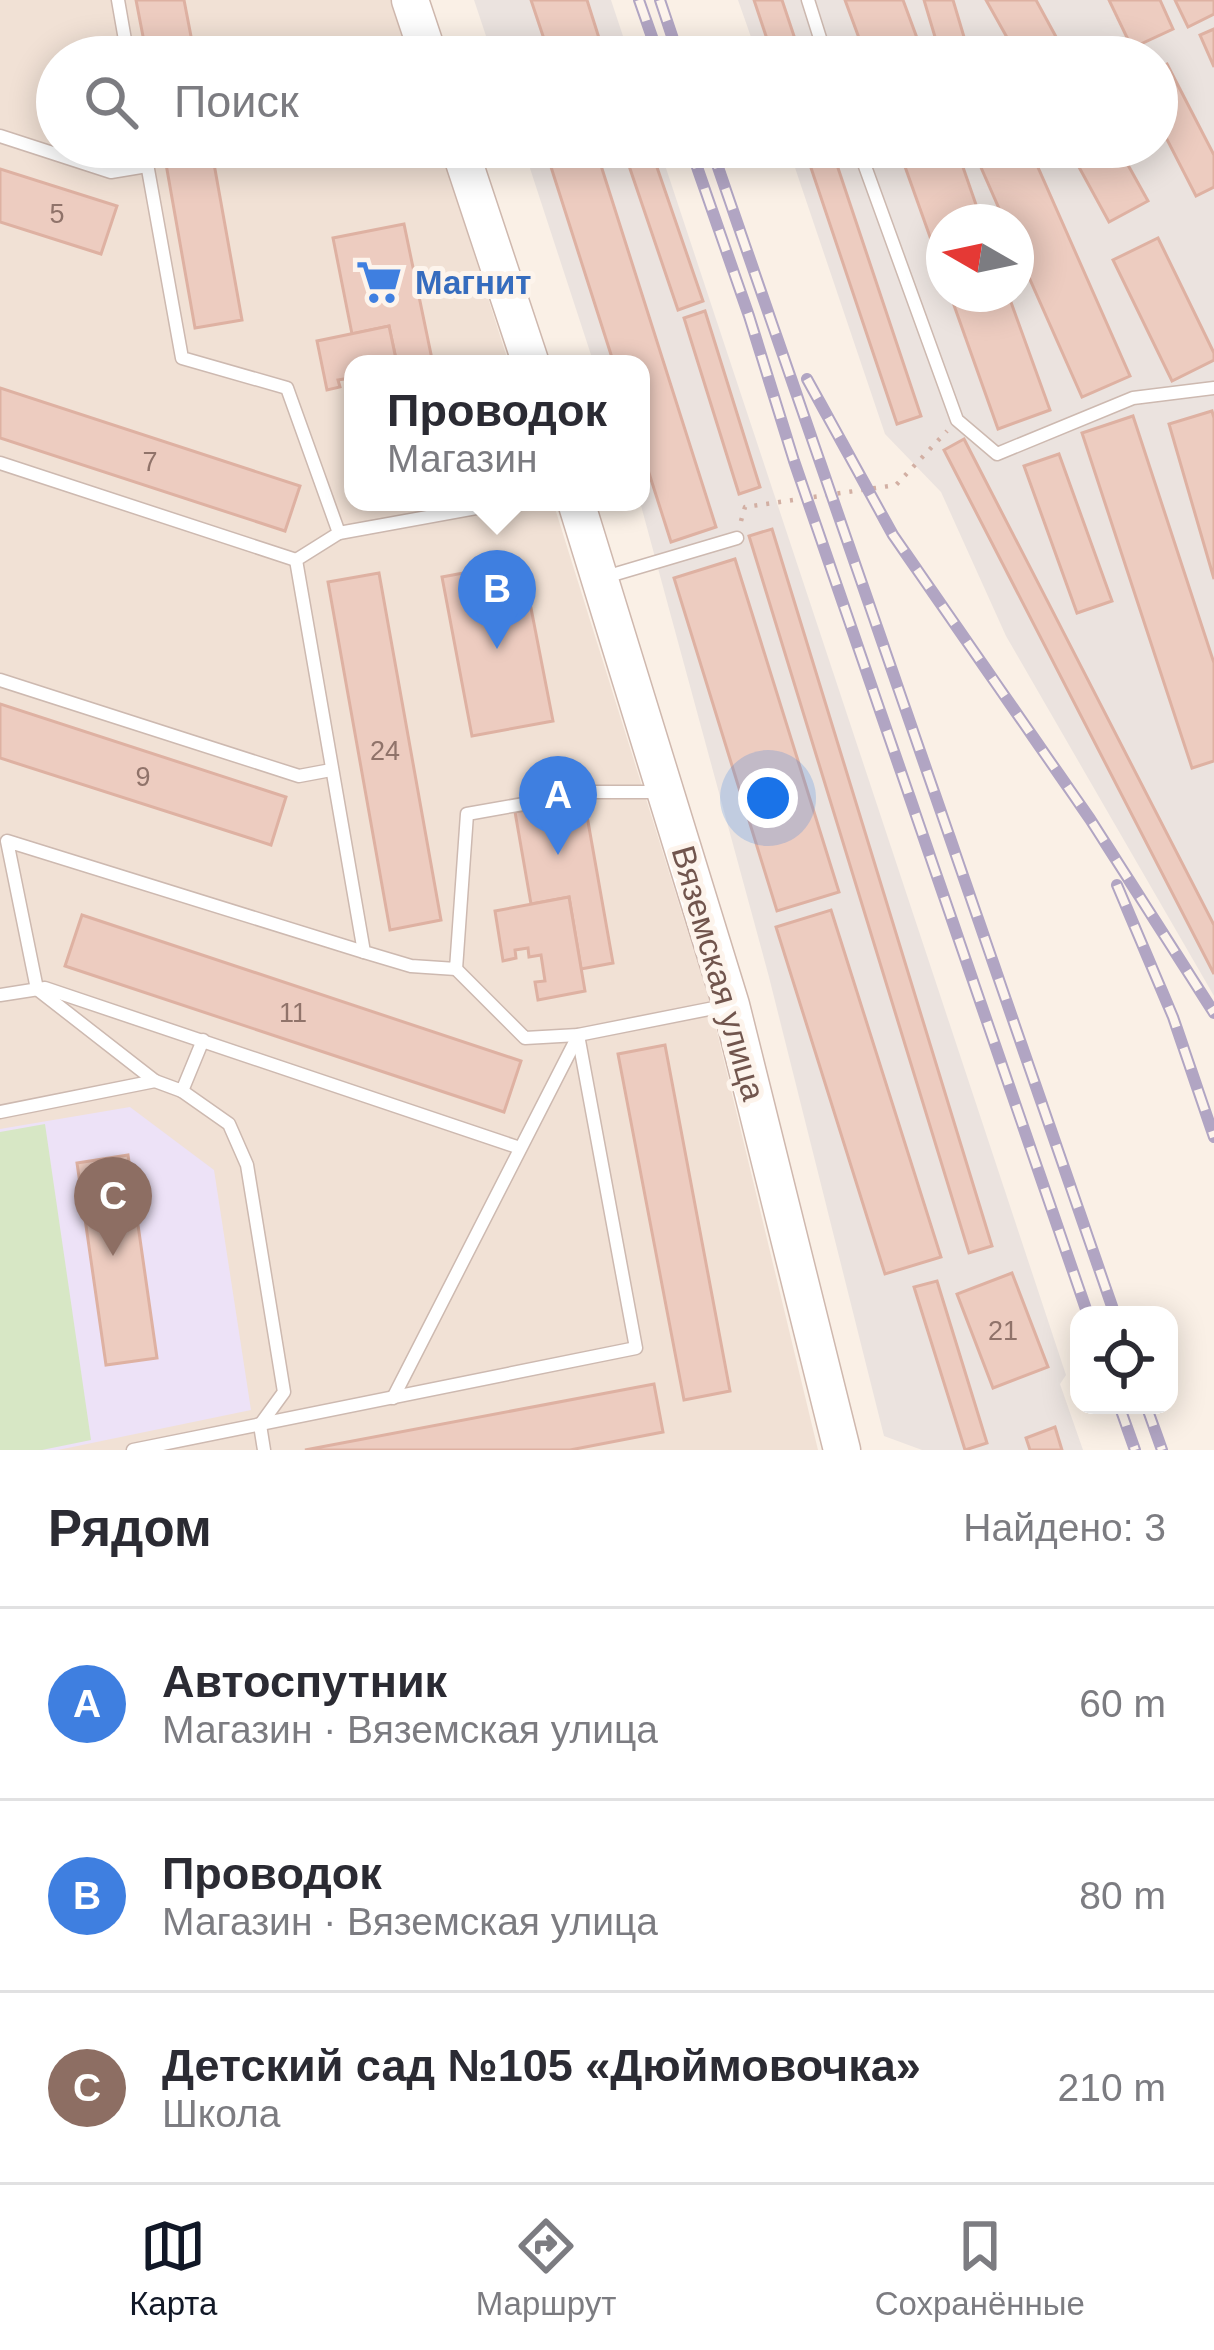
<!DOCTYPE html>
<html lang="ru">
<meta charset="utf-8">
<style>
:root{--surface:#fff;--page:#f2f2f3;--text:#2b2b33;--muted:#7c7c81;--line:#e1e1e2;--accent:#111827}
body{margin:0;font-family:Helvetica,sans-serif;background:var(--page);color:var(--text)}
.controls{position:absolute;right:36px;bottom:36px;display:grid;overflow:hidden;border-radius:24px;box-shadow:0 6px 30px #0003}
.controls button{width:108px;height:108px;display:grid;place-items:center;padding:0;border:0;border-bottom:3px solid var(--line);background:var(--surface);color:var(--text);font:60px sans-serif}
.compass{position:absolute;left:926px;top:204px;width:108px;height:108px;border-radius:50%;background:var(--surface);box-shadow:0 6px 30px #0003;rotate:279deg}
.you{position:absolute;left:768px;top:798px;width:42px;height:42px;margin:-30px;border:9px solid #fff;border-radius:50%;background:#1a73e8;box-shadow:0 0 0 18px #1a73e833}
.badge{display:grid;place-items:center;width:78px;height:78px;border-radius:50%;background:var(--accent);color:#fff;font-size:39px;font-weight:700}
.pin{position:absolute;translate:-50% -99px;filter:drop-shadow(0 3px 6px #0008)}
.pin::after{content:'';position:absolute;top:63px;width:42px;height:36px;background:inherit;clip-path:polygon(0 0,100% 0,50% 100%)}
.popup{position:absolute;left:344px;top:355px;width:306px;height:156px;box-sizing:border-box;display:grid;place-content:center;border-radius:24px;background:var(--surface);filter:drop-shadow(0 3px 9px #0005);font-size:39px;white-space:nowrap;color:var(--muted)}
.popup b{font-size:45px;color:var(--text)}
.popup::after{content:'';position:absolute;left:50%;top:100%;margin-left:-24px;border:24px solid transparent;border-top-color:var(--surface)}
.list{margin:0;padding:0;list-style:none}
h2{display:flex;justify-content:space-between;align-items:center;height:156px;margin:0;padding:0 48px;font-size:51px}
h2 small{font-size:39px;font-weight:400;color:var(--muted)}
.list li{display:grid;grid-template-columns:78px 1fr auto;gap:36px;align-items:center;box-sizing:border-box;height:192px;padding:0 48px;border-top:3px solid var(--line)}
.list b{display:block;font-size:45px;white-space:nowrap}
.list p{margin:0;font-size:39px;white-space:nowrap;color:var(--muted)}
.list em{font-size:39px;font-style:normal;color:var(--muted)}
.icon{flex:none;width:66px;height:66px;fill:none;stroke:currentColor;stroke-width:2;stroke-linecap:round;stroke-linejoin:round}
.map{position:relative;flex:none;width:1214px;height:1450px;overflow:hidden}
.search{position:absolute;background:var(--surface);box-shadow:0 6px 30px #0003;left:36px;right:36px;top:36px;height:132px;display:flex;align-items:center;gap:30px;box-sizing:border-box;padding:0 42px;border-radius:66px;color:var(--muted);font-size:45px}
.sheet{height:732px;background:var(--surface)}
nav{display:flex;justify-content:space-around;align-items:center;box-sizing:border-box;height:168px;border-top:3px solid var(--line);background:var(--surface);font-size:33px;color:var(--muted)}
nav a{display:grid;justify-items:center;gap:6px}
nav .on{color:var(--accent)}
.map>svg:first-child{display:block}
.residential{fill:#f1e1d5}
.industrial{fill:#ebe3df;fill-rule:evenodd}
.education{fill:#ede2f7}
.green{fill:#d7e7c5}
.building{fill:#edccc0;stroke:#deb1a2;stroke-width:3}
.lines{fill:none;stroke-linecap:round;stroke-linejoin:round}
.lane-casing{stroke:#cdb9b0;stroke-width:15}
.secondary-casing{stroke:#cfb8ae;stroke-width:39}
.path{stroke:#d2afa3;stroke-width:4.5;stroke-dasharray:3 9;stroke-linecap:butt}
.lane{stroke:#fff;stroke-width:12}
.secondary{stroke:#fff;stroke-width:36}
.rail-casing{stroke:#b1a5c3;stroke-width:12}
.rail{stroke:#fdf4ec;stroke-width:8;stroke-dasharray:22;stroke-linecap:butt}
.labels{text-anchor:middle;stroke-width:10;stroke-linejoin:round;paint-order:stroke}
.number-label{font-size:27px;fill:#90736a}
.shop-label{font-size:33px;font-weight:bold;fill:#366cbe;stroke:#fdf4ec;text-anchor:start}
.street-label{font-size:33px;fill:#71554d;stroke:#fdf4ec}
</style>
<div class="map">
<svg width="1214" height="1450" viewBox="0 0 1214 1450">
<rect width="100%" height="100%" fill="#faf0e6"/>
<!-- residential -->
<polygon class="residential" points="0,0 393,0 412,57 57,57 57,147 440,147 509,364 353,364 353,502 553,502 710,1003 818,1450 0,1450"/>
<!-- industrial -->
<g class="industrial">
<polygon points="474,0 611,0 630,57 493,57"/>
<path d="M738,0H1214V996L1006,636L941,492L885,434L788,147H1157V57H758ZM944,222H1016V294H944Z"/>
<polygon points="523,147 659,147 1066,1375 1060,1384 1083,1450 922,1450 884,1436 769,977 640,502 641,364 594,364"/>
</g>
<!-- education -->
<polygon class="education" points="130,1107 214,1170 251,1410 58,1450 0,1450 0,1129"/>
<!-- green -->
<polygon class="green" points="45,1124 91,1440 42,1450 0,1450 0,1132"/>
<!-- building -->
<g class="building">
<polygon points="136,0 184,0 195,57 147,57"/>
<polygon points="531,0 587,0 605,57 550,57"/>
<polygon points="754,0 782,0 801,57 773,57"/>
<polygon points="845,0 903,0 924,57 866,57"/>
<polygon points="924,0 953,0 970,57 941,57"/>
<polygon points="986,0 1036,0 1067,57 1018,57"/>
<polygon points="1109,0 1160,0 1173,29 1132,48"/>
<polygon points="1175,0 1214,0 1214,14 1188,27"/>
<polygon points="1214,29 1214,67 1200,35"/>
<polygon points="1167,64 1214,155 1214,187 1196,196 1157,120 1157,70"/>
<polygon points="163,147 211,147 242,320 195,328"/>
<polygon points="650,147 703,301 678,310 625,154"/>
<polygon points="804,147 831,147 921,416 897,424"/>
<polygon points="898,147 956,147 982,222 944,222 944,276"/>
<polygon points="972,147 1029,147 1130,376 1082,397 1016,248 1016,222 1005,222"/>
<polygon points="1068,147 1118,147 1148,201 1109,222"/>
<polygon points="597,153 716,527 671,542 641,448 641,364 614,364 551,167"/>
<polygon points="0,169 117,206 101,254 0,222"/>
<polygon points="404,224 433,364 397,364 389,326 352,334 333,238"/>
<polygon points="1158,238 1214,353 1214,360 1172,381 1113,260"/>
<polygon points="950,294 1008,294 1050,410 998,429"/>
<polygon points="705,311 760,487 739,494 684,318"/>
<polygon points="389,326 397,364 353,364 353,389 350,378 338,380 340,387 327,390 317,341"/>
<polygon points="0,388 300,486 285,531 0,438"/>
<polygon points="1212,411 1214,418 1214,579 1169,424"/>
<polygon points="1133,416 1214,663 1214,761 1192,768 1082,433"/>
<polygon points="964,439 1214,925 1214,974 944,450"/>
<polygon points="1059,454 1112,601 1077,613 1024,466"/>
<polygon points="772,529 992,1246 969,1253 749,536"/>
<polygon points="735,559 839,892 777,911 674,578"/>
<polygon points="522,562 553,721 472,736 442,577"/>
<polygon points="379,573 441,920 390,930 328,582"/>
<polygon points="0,704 286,797 271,845 0,758"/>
<polygon points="584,799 613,963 581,969 569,897 531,904 515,812"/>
<polygon points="569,897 585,991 538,1000 535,982 545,981 541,955 529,957 528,948 515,950 516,958 503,961 495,911"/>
<polygon points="831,910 941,1257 885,1274 776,927"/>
<polygon points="82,915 521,1061 504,1112 65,966"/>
<polygon points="665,1045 730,1391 684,1400 618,1054"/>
<polygon points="128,1155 157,1358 106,1365 77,1163"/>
<polygon points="1012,1273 1048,1367 993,1388 957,1294"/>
<polygon points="937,1281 987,1443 965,1450 914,1287"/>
<polygon points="654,1384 663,1432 570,1450 305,1450"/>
<polygon points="1055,1427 1062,1450 1030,1450 1026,1438"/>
</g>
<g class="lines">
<!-- lane casing -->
<g class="lane-casing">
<g id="lane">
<polyline points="118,0 128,57"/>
<polyline points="808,0 826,57"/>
<polyline points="0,136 111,172 147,166"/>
<polyline points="144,147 182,358 287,388 339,533 296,560 364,952 411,966 456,969 467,814 591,792 661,792"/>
<polyline points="858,147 957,420 997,454 1133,398 1214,388"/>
<polyline points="0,463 296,560"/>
<polyline points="339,533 510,502"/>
<polyline points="602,578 737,538"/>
<polyline points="0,680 299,776 331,770"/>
<polyline points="456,969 525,1038 578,1035 724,1006"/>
<polyline points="0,995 45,988 520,1148"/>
<polyline points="155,1081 37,989 7,841 364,952"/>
<polyline points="182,1091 229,1124 247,1165 284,1392 260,1425 264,1450"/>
<polyline points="0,1112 155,1081 182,1091 203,1040"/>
<polyline points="393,1398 578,1036"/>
<polyline points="133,1450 636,1348 578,1035"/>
</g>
</g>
<!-- secondary casing -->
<g class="secondary-casing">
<g id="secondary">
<polyline points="410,0 429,57"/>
<polyline points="459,147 531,364"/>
<polyline points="576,502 731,1005 842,1450"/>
</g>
</g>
<!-- path -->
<polyline class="path" points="741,521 745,507 896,485 947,431"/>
<!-- lane -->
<use href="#lane" class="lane"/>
<!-- secondary -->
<use href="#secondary" class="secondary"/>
<!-- rail casing -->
<g class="rail-casing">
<g id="rail">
<polyline points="639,0 659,57"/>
<polyline points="660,0 679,57"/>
<polyline points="690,147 749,316 794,461 1088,1315"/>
<polyline points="711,147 1115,1315"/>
<polyline points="807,379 893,535 1090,819 1214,1013"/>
<polyline points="1117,885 1173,1017 1214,1137"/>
<polyline points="1119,1405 1135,1450"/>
<polyline points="1146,1405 1162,1450"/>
</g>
</g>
<!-- rail -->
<use href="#rail" class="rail"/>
</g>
<!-- icons -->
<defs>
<g id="supermarket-bare" transform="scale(3.6)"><path d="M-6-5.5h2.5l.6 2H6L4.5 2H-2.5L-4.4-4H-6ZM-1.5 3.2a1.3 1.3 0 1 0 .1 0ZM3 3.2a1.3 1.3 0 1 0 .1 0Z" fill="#3f7fe0" stroke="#fdf4ec" stroke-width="2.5" paint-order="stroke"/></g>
</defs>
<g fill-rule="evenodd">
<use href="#supermarket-bare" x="379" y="282"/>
</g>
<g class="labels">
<!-- number labels -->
<g class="number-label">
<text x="57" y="223">5</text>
<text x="150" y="471">7</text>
<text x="385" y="760">24</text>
<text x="143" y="786">9</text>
<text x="293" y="1022">11</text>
<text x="1003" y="1340">21</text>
</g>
<!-- shop labels -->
<g class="shop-label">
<text x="415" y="294">Магнит</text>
</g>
<!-- street labels -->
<g class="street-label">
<text transform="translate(719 973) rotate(74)" y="12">Вяземская улица</text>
</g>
</g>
</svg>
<div class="controls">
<button><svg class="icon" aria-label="locate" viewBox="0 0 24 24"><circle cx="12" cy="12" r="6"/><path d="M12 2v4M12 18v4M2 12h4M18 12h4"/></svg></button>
</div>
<svg class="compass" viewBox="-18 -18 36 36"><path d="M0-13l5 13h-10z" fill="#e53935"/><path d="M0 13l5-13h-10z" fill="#7c7c81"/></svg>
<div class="you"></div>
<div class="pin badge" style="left:558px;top:855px;background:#3f7fe0">A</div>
<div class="pin badge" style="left:497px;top:649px;background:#3f7fe0">B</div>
<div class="popup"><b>Проводок</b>Магазин</div>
<div class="pin badge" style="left:113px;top:1256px;background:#8d6e63">C</div>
<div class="search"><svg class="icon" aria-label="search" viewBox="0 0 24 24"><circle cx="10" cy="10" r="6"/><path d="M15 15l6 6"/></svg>Поиск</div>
</div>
<section class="sheet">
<h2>Рядом<small>Найдено: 3</small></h2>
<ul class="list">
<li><span class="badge" style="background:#3f7fe0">A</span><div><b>Автоспутник</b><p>Магазин · Вяземская улица</p></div><em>60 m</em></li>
<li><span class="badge" style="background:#3f7fe0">B</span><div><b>Проводок</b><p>Магазин · Вяземская улица</p></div><em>80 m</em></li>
<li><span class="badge" style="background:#8d6e63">C</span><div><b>Детский сад №105 «Дюймовочка»</b><p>Школа</p></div><em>210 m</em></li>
</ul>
</section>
<nav>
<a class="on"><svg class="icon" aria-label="map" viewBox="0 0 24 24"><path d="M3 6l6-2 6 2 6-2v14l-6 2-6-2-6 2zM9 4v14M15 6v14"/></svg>Карта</a>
<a><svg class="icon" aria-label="directions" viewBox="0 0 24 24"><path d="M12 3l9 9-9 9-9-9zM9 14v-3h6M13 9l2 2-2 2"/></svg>Маршрут</a>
<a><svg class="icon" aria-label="saved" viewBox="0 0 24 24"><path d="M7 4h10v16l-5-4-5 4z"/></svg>Сохранённые</a>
</nav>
